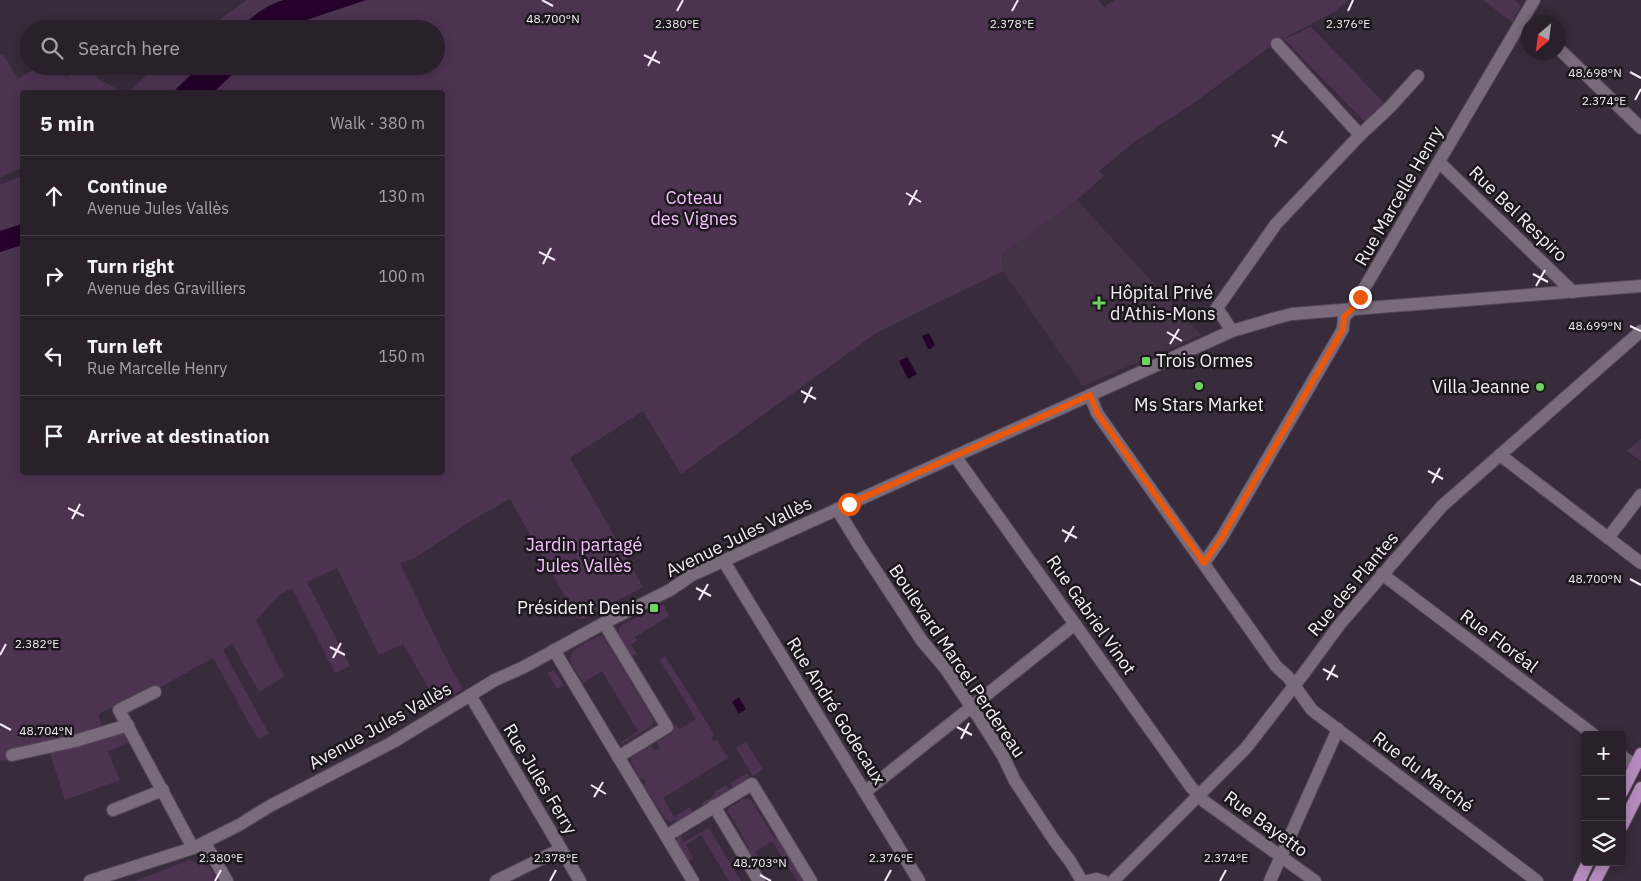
<!DOCTYPE html>
<meta charset="utf-8">
<style>
:root{--surface:#2a202c;--page:#362d38;--text:#f1f3f6;--muted:#a5a3a9;--line:#463e48}
body{margin:0;font-family:"IBM Plex Sans",sans-serif;background:var(--page);color:var(--text)}
.controls{position:absolute;right:15px;bottom:15px;display:grid;overflow:hidden;border-radius:5px;box-shadow:0 2px 12px #0003}
.controls button{width:45px;height:45px;display:grid;place-items:center;padding:0;border:0;border-bottom:1px solid var(--line);background:var(--surface);color:var(--text);font:25px sans-serif}
.compass{position:absolute;left:1521px;top:15px;width:45px;height:45px;border-radius:50%;background:var(--surface);box-shadow:0 2px 12px #0003;rotate:208deg}
.stop{position:absolute;width:15px;height:15px;margin:-11px;border:4px solid #ea580c;border-radius:50%;background:#fff}
.stop.end{background:#ea580c;border-color:#fff;box-shadow:0 1px 5px #0008}
.list{margin:0;padding:0;list-style:none}
h2{display:flex;justify-content:space-between;align-items:center;height:65px;margin:0;padding:0 20px;font-size:21px}
h2 small{font-size:16px;font-weight:400;color:var(--muted)}
.list li{display:grid;grid-template-columns:32px 1fr auto;gap:15px;align-items:center;box-sizing:border-box;height:80px;padding:0 20px;border-top:1px solid var(--line)}
.list b{display:block;font-size:19px;white-space:nowrap}
.list p{margin:0;font-size:16px;white-space:nowrap;color:var(--muted)}
.list em{font-size:16px;font-style:normal;color:var(--muted)}
.icon{flex:none;width:28px;height:28px;fill:none;stroke:currentColor;stroke-width:2;stroke-linecap:round;stroke-linejoin:round}
.map{position:relative;flex:none;width:1641px;height:881px;overflow:hidden}
.search{position:absolute;background:var(--surface);box-shadow:0 2px 12px #0003;left:20px;top:20px;width:425px;height:55px;display:flex;align-items:center;gap:12px;box-sizing:border-box;padding:0 18px;border-radius:28px;color:var(--muted);font-size:19px}
.panel{position:absolute;background:var(--surface);box-shadow:0 2px 12px #0003;left:20px;top:90px;width:425px;height:385px;border-radius:5px}
.map>svg:first-child{display:block}
.built{fill:#443247}
.green{fill:#4c3451}
.water{fill:#24022a}
.lines{fill:none;stroke-linecap:round;stroke-linejoin:round}
.minor-casing{stroke:#534755;stroke-width:14}
.secondary-casing{stroke:#534755;stroke-width:14}
.primary-casing{stroke:#534755;stroke-width:14}
.minor{stroke:#796a7c;stroke-width:12}
.secondary{stroke:#796a7c;stroke-width:12}
.primary{stroke:#b68abe;stroke-width:12}
.route{stroke:#ea580c;stroke-width:6}
.ticks{fill:none;stroke:#f6edf8;stroke-width:2}
.poi-dot{fill:#6ed361;stroke:#1c161d;stroke-width:2}
.labels{text-anchor:middle;stroke-width:5;stroke-linejoin:round;paint-order:stroke}
.street-label{font-size:18px;fill:#f6edf8;stroke:#1c161d}
.park-label{font-size:18px;fill:#f2c2fa;stroke:#1c161d}
.poi-label{font-size:18px;fill:#f6edf8;stroke:#1c161d;text-anchor:start}
.ticks-label{font-size:12px;text-anchor:middle;fill:#f6edf8;stroke:#1c161d;stroke-width:5;stroke-linejoin:round;paint-order:stroke}
</style>
<div class="map">
<svg width="1641" height="881" viewBox="0 0 1641 881">
<rect width="100%" height="100%" fill="#382b3b"/>
<!-- built -->
<polygon class="built" points="1077,200 1201,335 1083,386 1003,271 1002,254"/>
<!-- green -->
<g class="green">
<path d="M247,0H284C266,5 253,16 240,29H206Z"/>
<polygon points="366,0 1098,0 1104,7 1115,0 1349,0 1332,13 1276,42 1195,102 1134,142 1099,171 1104,176 1077,200 1002,254 1003,271 908,317 875,334 681,474 643,411 570,458 643,587 583,619 577,618 510,499 474,519 413,559 400,563 440,647 463,689 438,704 403,644 379,655 337,568 307,582 350,666 335,673 292,588 279,595 256,620 284,677 259,692 232,643 223,650 269,734 258,739 213,658 159,688 158,686 100,713 99,717 103,730 11,759 0,761 0,252 22,245 22,472 442,472 442,92 214,92 241,66 436,66 436,29 290,29 300,22"/>
<polygon points="1483,0 1514,0 1521,6 1512,22"/>
<polygon points="1311,27 1384,103 1365,122 1284,39"/>
<polygon points="3,54 18,79 41,66 67,77 83,66 93,66 92,68 99,79 120,91 119,92 22,92 22,167 0,178 0,55"/>
<polygon points="155,66 200,66 173,92 129,92"/>
<polygon points="22,175 22,224 0,231 0,185"/>
<polygon points="1641,439 1641,461 1627,451"/>
<polygon points="661,605 664,605 669,616 635,637 637,641 631,645 637,654 632,656 619,634 619,629 622,625"/>
<path d="M602,635L654,720L651,726L622,744L621,742L638,731L602,671L583,683L570,661C570,647 592,640 602,635Z"/>
<polygon points="665,656 714,734 711,737 714,741 717,740 728,758 663,798 674,817 690,807 693,812 677,822 676,820 670,822 666,820 643,784 646,782 644,778 640,779 631,761 632,757 651,746 655,751 660,748 657,742 671,734 676,724 680,729 696,719 660,660"/>
<polygon points="554,670 564,685 557,689 548,673"/>
<polygon points="122,731 128,735 132,741 108,752 120,780 65,800 49,750"/>
<polygon points="746,742 763,769 753,776 736,748"/>
<polygon points="747,773 750,777 734,788 730,783"/>
<polygon points="727,785 729,791 703,806 702,803 715,795 714,792"/>
<polygon points="743,799 748,799 752,801 775,839 778,838 804,881 797,881 772,841 755,852 759,859 755,862 747,850 749,848 748,846 728,811 729,808"/>
<polygon points="709,828 741,881 729,881 701,835 686,845 693,858 687,862 676,841 679,834 684,842"/>
<polygon points="189,860 209,866 218,881 135,881"/>
</g>
<!-- water -->
<g class="water">
<path d="M284,0H366L300,22L290,29H240C253,16 266,5 284,0Z"/>
<polygon points="200,66 241,66 214,92 173,92"/>
<polygon points="22,224 22,245 0,252 0,231"/>
<polygon points="929,333 935,345 930,349 928,349 922,336"/>
<polygon points="907,357 917,374 908,379 899,361"/>
<polygon points="739,697 746,709 739,714 732,702"/>
</g>
<g class="lines">
<!-- minor casing -->
<g class="minor-casing">
<g id="minor">
<polyline points="1277,44 1360,135"/>
<polyline points="1558,48 1641,128"/>
<polyline points="1439,162 1573,292"/>
<polyline points="1232,331 1217,308 1276,224 1360,135 1390,107 1418,76"/>
<polyline points="1090,395 1097,413 1276,666 1288,677 1312,710 1537,881"/>
<polyline points="1500,455 1641,563"/>
<polyline points="955,456 1191,787 1205,802 1315,881"/>
<polyline points="837,509 859,545 922,641 945,668 979,718 1003,756 1015,781 1054,840 1070,861 1082,881"/>
<polyline points="1608,538 1641,495"/>
<polyline points="723,560 919,881"/>
<polyline points="1204,563 1222,537 1343,329 1344,317 1352,309 1534,0"/>
<polyline points="1382,574 1594,735"/>
<polyline points="604,623 667,727 618,757"/>
<polyline points="554,650 693,881"/>
<polyline points="155,692 119,710 193,848"/>
<polyline points="470,695 580,881"/>
<polyline points="12,755 75,741 128,725"/>
<polyline points="1622,756 1635,766"/>
<polyline points="865,792 1075,624"/>
<polyline points="714,806 759,881"/>
<polyline points="113,810 163,790"/>
<polyline points="666,836 752,784 811,881"/>
<polyline points="205,843 227,881"/>
<polyline points="496,881 561,849"/>
<polyline points="1087,881 1096,879 1103,881"/>
<polyline points="1113,881 1246,748 1304,673 1340,624 1442,506 1641,331"/>
<polyline points="1270,881 1338,729"/>
</g>
</g>
<!-- secondary casing -->
<g class="secondary-casing">
<polyline id="secondary" points="90,881 193,848 239,825 270,806 393,742 495,680 524,667 604,623 670,590 692,575 1232,331 1276,318 1292,314 1641,286"/>
</g>
<!-- primary casing -->
<g class="primary-casing">
<g id="primary">
<polyline points="1622,792 1641,754"/>
<polyline points="1622,826 1641,788"/>
<polyline points="1579,881 1588,862"/>
<polyline points="1595,881 1605,862"/>
</g>
</g>
<!-- minor -->
<use href="#minor" class="minor"/>
<!-- secondary -->
<use href="#secondary" class="secondary"/>
<!-- primary -->
<use href="#primary" class="primary"/>
</g>
<g class="lines">
<!-- route -->
<polyline class="route" points="849,504 1090,395 1097,413 1204,563 1222,537 1343,329 1344,317 1352,309 1360,297"/>
</g>
<!-- ticks -->
<path class="ticks" d="M542,0L553,6M677,11L683,0M1012,11L1018,0M1348,11L1353,0M644,55L660,63M648,66L656,51M1630,72L1641,78M1635,100L1641,89M1272,135L1287,143M1275,147L1283,131M906,193L921,202M909,205L917,190M539,252L555,260M543,264L551,248M1533,274L1548,282M1536,286L1545,270M1630,326L1641,331M1167,332L1182,341M1170,344L1179,329M801,391L816,399M804,403L812,387M1428,471L1443,479M1432,483L1440,468M68,508L84,516M72,519L80,504M1062,530L1077,538M1065,542L1074,526M1630,579L1641,585M696,588L711,596M699,600L708,584M330,647L345,655M0,655L6,644M333,658L341,643M1323,669L1338,677M1327,680L1335,665M0,724L11,730M957,727L972,735M961,739L969,723M591,785L606,794M594,797L603,782M760,875L771,881M215,881L221,870M550,881L556,870M885,881L891,870M1220,881L1226,870"/>
<!-- markers -->
<g class="poi-dot">
<path d="M1096.5 295.5h5v5h5v5h-5v5h-5v-5h-5v-5h5z"/>
<rect x="1141" y="356" width="10" height="10" rx="2.5"/>
<circle cx="1199" cy="386" r="5"/>
<circle cx="1540" cy="387" r="5"/>
<rect x="649" y="603" width="10" height="10" rx="2.5"/>
</g>
<g class="labels">
<!-- street labels -->
<g class="street-label">
<text transform="translate(1399 196) rotate(-60)" y="6">Rue Marcelle Henry</text>
<text transform="translate(1518 214) rotate(44)" y="6">Rue Bel Respiro</text>
<text transform="translate(739 537) rotate(-26)" y="6">Avenue Jules Vallès</text>
<text transform="translate(1353 584) rotate(-50)" y="6">Rue des Plantes</text>
<text transform="translate(1091 615) rotate(55)" y="6">Rue Gabriel Vinot</text>
<text transform="translate(1499 641) rotate(37)" y="6">Rue Floréal</text>
<text transform="translate(957 661) rotate(56)" y="6">Boulevard Marcel Perdereau</text>
<text transform="translate(836 711) rotate(58)" y="6">Rue André Godecaux</text>
<text transform="translate(380 726) rotate(-29)" y="6">Avenue Jules Vallès</text>
<text transform="translate(1423 772) rotate(37)" y="6">Rue du Marché</text>
<text transform="translate(540 779) rotate(59)" y="6">Rue Jules Ferry</text>
<text transform="translate(1266 824) rotate(36)" y="6">Rue Bayetto</text>
</g>
<!-- park labels -->
<g class="park-label">
<text x="694" y="204">Coteau<tspan x="694" dy="21">des Vignes</tspan></text>
<text x="584" y="551">Jardin partagé<tspan x="584" dy="21">Jules Vallès</tspan></text>
</g>
<!-- poi labels -->
<g class="poi-label">
<text x="1110" y="299">Hôpital Privé<tspan x="1110" dy="21">d'Athis-Mons</tspan></text>
<text x="1156" y="367">Trois Ormes</text>
<text x="1530" y="393" text-anchor="end">Villa Jeanne</text>
<text x="1199" y="411" text-anchor="middle">Ms Stars Market</text>
<text x="644" y="614" text-anchor="end">Président Denis</text>
</g>
</g>
<g class="ticks-label">
<text x="553" y="23">48.700°N</text>
<text x="677" y="28">2.380°E</text>
<text x="1012" y="28">2.378°E</text>
<text x="1348" y="28">2.376°E</text>
<text x="1595" y="77">48.698°N</text>
<text x="1604" y="105">2.374°E</text>
<text x="1595" y="330">48.699°N</text>
<text x="1595" y="583">48.700°N</text>
<text x="37" y="648">2.382°E</text>
<text x="46" y="735">48.704°N</text>
<text x="221" y="862">2.380°E</text>
<text x="556" y="862">2.378°E</text>
<text x="891" y="862">2.376°E</text>
<text x="1226" y="862">2.374°E</text>
<text x="760" y="867">48.703°N</text>
</g>
</svg>
<div class="controls">
<button>+</button>
<button>−</button>
<button><svg class="icon" aria-label="layers" viewBox="0 0 24 24"><path d="M12 4l9 5-9 5-9-5zM3 14l9 5 9-5"/></svg></button>
</div>
<svg class="compass" viewBox="-18 -18 36 36"><path d="M0-13l5 13h-10z" fill="#e53935"/><path d="M0 13l5-13h-10z" fill="#a5a3a9"/></svg>
<div class="stop" style="left:849px;top:504px"></div>
<div class="stop end" style="left:1360px;top:297px"></div>
<div class="search"><svg class="icon" aria-label="search" viewBox="0 0 24 24"><circle cx="10" cy="10" r="6"/><path d="M15 15l6 6"/></svg>Search here</div>
<section class="panel">
<h2>5 min<small>Walk · 380 m</small></h2>
<ul class="list">
<li><svg class="icon" aria-label="ahead" viewBox="0 0 24 24"><path d="M12 20V5M6 11l6-6 6 6"/></svg><div><b>Continue</b><p>Avenue Jules Vallès</p></div><em>130 m</em></li>
<li><svg class="icon" aria-label="right" viewBox="0 0 24 24"><path d="M7 20v-9h11M14 6l5 5-5 5"/></svg><div><b>Turn right</b><p>Avenue des Gravilliers</p></div><em>100 m</em></li>
<li><svg class="icon" aria-label="left" viewBox="0 0 24 24"><path d="M17 20v-9H6M10 6l-5 5 5 5"/></svg><div><b>Turn left</b><p>Rue Marcelle Henry</p></div><em>150 m</em></li>
<li><svg class="icon" aria-label="arrive" viewBox="0 0 24 24"><path d="M6 21V4h12l-3 4 3 4H6"/></svg><div><b>Arrive at destination</b></div></li>
</ul>
</section>
</div>
